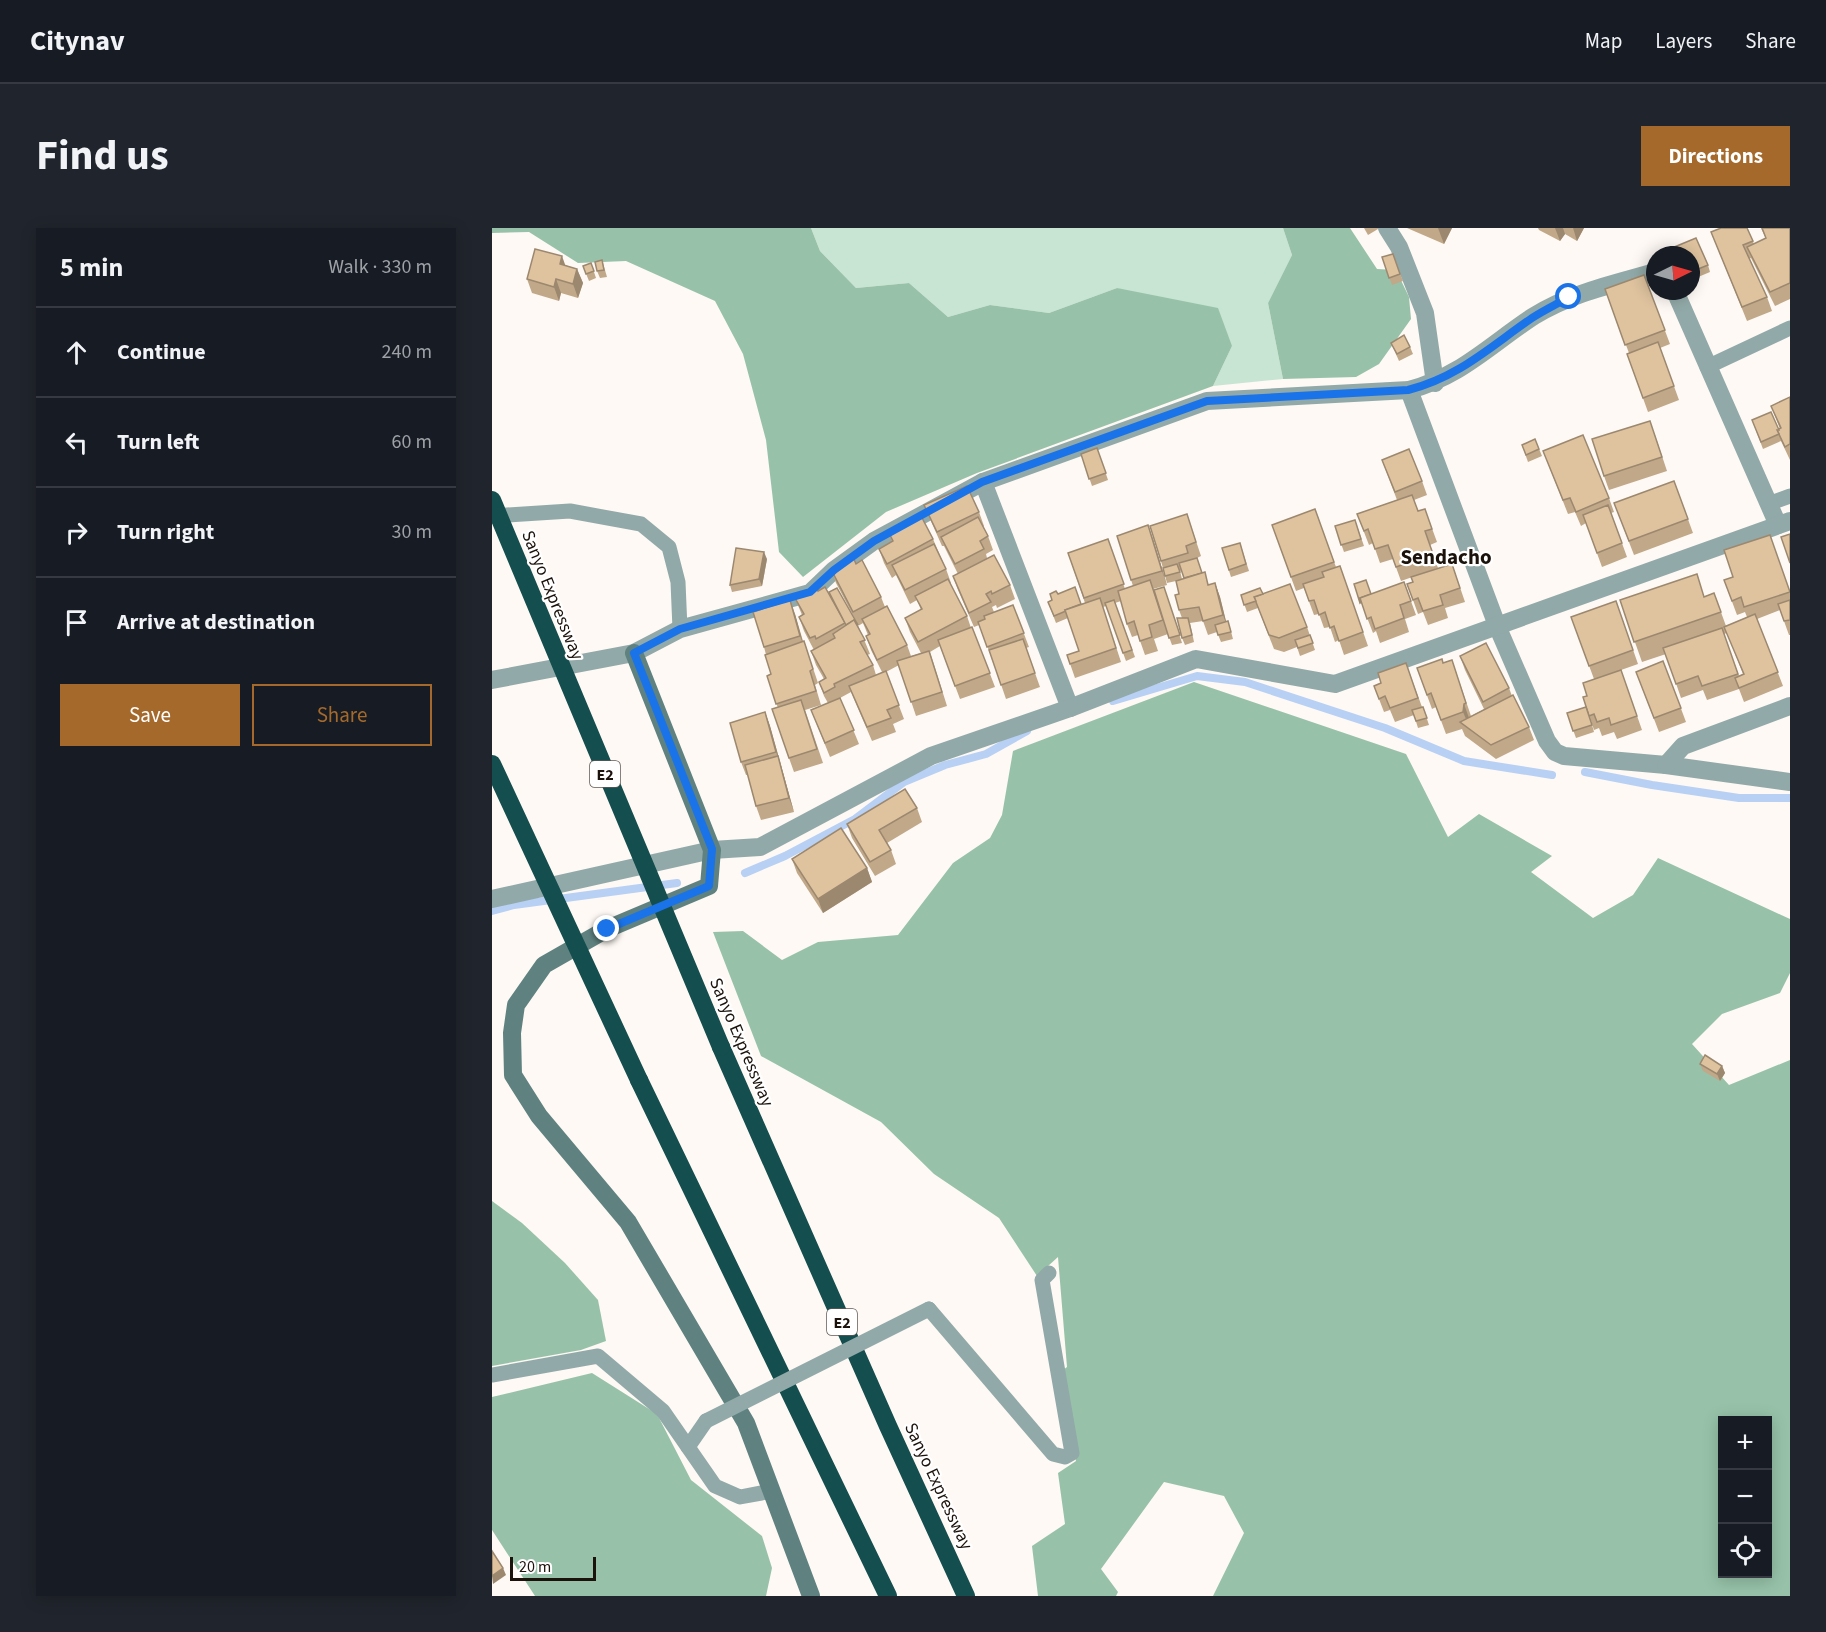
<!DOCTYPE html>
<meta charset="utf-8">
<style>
:root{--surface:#171b24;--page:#20242c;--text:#f1f3f6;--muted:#9ea1a6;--line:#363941;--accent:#a5692b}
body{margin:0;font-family:"Source Sans 3",sans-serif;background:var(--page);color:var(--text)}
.controls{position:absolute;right:18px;bottom:18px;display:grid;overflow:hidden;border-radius:0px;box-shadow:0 3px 15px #0003}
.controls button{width:54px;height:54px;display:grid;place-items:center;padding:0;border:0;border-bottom:2px solid var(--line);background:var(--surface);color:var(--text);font:30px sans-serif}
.compass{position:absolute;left:1154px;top:18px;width:54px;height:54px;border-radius:50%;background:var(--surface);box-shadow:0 3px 15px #0003;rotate:85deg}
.scale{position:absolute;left:18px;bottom:15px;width:86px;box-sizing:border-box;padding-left:6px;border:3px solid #1b120b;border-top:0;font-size:16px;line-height:21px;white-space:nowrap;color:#1b120b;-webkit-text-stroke:4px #fff;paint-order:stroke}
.stop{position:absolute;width:18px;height:18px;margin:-14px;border:4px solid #1a73e8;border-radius:50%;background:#fff}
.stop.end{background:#1a73e8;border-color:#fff;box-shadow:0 2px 6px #0008}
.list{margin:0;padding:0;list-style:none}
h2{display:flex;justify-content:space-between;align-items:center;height:78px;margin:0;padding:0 24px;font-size:26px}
h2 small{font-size:20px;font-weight:400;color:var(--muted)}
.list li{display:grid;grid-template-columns:39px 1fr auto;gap:18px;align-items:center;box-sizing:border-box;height:90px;padding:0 24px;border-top:2px solid var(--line)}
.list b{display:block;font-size:22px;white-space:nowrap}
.list em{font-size:20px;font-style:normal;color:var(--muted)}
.actions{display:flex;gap:12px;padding:18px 24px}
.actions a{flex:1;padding:14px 0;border:2px solid var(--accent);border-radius:0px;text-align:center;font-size:21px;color:var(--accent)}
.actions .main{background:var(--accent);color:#fff}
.icon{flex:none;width:33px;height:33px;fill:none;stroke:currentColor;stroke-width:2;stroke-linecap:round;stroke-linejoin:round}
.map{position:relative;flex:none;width:1298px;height:1368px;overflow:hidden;border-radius:0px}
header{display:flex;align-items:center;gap:36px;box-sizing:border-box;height:84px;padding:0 30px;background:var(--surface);border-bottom:2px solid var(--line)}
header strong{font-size:28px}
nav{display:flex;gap:33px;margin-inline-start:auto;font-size:21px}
.intro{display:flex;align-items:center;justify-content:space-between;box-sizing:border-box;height:144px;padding:0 36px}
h1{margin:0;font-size:42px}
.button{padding:15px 27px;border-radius:0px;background:var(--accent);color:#fff;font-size:21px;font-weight:700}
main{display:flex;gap:36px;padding:0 36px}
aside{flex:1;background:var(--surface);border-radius:0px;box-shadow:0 3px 15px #0003}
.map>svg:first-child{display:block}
.green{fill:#c8e4d3}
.forest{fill:#97c2a9;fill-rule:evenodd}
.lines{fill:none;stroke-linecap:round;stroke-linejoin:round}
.stream{stroke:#b7d0f4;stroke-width:8}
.lane{stroke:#91a9a8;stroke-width:15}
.street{stroke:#91a9a8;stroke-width:18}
.secondary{stroke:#5f8281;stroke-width:18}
.highway{stroke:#144e4e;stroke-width:18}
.lane-bridge{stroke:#91a9a8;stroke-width:15}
.highway-bridge{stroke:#144e4e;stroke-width:18}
.wall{fill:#c0a889;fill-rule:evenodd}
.shaded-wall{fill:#9c886f}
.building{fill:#dfc39f;stroke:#9c886f;stroke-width:1.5}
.route{stroke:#1a73e8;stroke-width:8}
.labels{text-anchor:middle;stroke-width:4.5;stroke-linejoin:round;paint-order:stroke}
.shield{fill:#fff;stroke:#5f5954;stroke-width:1.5}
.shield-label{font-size:16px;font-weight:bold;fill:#1b120b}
.street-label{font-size:18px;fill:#1b120b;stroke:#fff}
.quarter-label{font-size:21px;font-weight:bold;fill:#1b120b;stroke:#fff}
</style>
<header>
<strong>Citynav</strong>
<nav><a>Map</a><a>Layers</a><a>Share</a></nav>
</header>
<div class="intro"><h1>Find us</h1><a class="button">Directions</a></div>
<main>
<aside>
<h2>5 min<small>Walk · 330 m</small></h2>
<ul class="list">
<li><svg class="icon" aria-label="ahead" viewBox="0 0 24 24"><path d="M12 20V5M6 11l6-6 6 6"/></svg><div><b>Continue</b></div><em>240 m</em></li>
<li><svg class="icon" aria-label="left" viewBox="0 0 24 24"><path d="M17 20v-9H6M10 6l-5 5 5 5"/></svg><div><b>Turn left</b></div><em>60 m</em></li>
<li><svg class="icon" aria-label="right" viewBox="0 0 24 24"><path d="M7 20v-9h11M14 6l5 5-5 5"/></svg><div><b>Turn right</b></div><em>30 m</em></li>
<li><svg class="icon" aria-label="arrive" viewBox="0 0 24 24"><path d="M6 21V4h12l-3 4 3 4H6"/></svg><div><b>Arrive at destination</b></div></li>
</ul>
<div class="actions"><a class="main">Save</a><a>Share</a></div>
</aside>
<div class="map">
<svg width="1298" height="1368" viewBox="0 0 1298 1368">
<rect width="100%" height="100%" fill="#fef9f4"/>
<!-- green -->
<polygon class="green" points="319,0 791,0 800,27 776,75 791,151 721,158 740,118 625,60 557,85 498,77 456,89 417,55 364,60 328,23"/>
<!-- forest -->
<g class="forest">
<polygon points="0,0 319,0 328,23 364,60 417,55 456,89 498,77 557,85 625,60 726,80 740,118 721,158 485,245 394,284 311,349 287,324 274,212 251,126 223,73 134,33 86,35 37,4 0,5"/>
<polygon points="791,0 858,0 885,41 904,42 917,69 919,91 887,136 864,149 791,151 776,75 800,27"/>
<path d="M702,454L914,526L956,609L987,586L1060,628L1039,644L1101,690L1141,667L1166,630L1298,691V745L1288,765L1230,786L1200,816L1237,857L1298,832V1368H721L752,1305L732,1268L672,1254L609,1341L626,1364L624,1368H546L540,1318L573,1296L566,1245L584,1233L566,1146L575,1139L566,1029L545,1048L507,990L442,946L389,894L269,828L221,704L251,703L290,732L326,714L406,707L461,635L498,610L510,587L521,523ZM1230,1192H1276V1346H1230Z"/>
<polygon points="0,973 30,995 73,1035 106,1072 114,1113 89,1122 0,1138"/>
<polygon points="100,1145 165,1186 199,1252 270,1308 280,1340 274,1368 43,1368 0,1302 0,1169"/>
</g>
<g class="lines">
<!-- stream -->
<g class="stream">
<polyline points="621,473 705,448 753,454 893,500 972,533 1060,547"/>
<polyline points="1093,544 1160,557 1247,570 1298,570"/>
<polyline points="253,645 293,628 363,591 412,554 453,537 494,526 535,503"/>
<polyline points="0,683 22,677 185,655"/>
</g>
<!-- lane -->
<g class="lane">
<polyline points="1215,139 1298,100"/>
<polyline points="1276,276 1298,268"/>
<polyline points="0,288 78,283 149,296 177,319 186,354 188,401"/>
<polyline points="437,1081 561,1226 573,1229 580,1225 550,1052 557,1045"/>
<polyline points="0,1147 106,1128 171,1183 223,1258 248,1269 280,1263"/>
<polyline points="196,1219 214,1193"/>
</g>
<!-- street -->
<g class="street">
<polyline points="895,0 907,19 933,85 943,155"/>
<polyline points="1183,63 1286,297"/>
<polyline points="917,162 1006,400 1055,513 1063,524 1072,528 1174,537 1298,554"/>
<polyline points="491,254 578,480"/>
<path d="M0,452L142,425L188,401L318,365L342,342L382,313L491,254L715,173L917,162C968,149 999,116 1042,88C1079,65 1122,56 1163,44"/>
<polyline points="1174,537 1191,518 1298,478"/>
<polyline points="0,671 220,622 268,619 439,528 578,480 704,431 843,456 1298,293"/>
</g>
<!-- secondary -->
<polyline class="secondary" points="142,425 220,622 217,658 115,701 52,737 24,777 20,805 21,847 47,888 136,994 254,1195 319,1368"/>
<!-- highway -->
<g class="highway">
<polyline points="229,819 396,1198 474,1368"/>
<polyline points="147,852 396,1368"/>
</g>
<!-- lane-bridge -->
<polyline class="lane-bridge" points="214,1193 437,1081"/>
<!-- highway-bridge -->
<g class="highway-bridge">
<polyline points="0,272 229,819"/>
<polyline points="0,536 147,852"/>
</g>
</g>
<!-- wall -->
<g class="wall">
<polygon points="872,0 886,0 886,1 876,7"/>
<polygon points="915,0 960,0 952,16"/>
<polygon points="1046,0 1092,0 1085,13 1073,6 1068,13 1047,2"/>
<polygon points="1255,0 1262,16 1274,11 1269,0 1297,0 1298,1 1298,71 1283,78 1259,30 1257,31 1275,69 1280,83 1255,93 1219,4"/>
<polygon points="901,26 911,53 900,57 890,29"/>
<polygon points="1199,27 1216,37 1218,44 1199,52"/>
<polygon points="110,32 115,49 108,50 105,43"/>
<polygon points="99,35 104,50 97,53 91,38"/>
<polygon points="73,37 85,41 91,55 86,70 69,65 67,73 40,65 35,51"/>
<polygon points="1152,47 1178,116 1168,120 1187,172 1156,184 1135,126 1137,125 1113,61"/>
<polygon points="899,115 918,119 921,126 907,133"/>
<polygon points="1298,169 1298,232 1289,213 1271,221 1260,192 1287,202 1288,201 1279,178"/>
<polygon points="1163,207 1175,243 1117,262 1112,248"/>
<polygon points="1043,211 1050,228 1036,234 1030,217"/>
<polygon points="605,220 616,252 600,258 589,226"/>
<polygon points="1051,223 1117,270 1122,284 1119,285 1135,329 1110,339 1094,295 1089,298 1083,284 1076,286"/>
<polygon points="890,232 930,253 935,267 922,272 926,283 938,295 945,314 938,317 946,340 909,353 901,331 888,335 881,315 877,317 865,286 905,272"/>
<polygon points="1182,253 1201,305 1142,327 1122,275"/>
<polygon points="432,277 487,284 492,298 491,299 496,308 501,322 494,326 495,330 518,357 523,371 505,380 504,377 500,379 502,384 521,377 537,419 534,420 548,459 514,471 501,433 487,397 482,399 466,362 461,348 466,346 452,318 450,318 438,291"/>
<polygon points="823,281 844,339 848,338 876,418 852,427 847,412 843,414 838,399 832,400 827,386 822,387 812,360 804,363 780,297"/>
<path d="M695,286L709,328L705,330L710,345L717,357L723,355L728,369L734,394L738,400L741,411L729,414L725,404L716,407L711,393L698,395L702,414L693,417L690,410V390L687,382V366L684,353L675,355L669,333ZM690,342L692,350L690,351L688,343Z"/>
<polygon points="863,292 872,318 852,324 843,298"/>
<path d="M396,303L441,311L454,341L459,355L458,356L475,388L479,400L480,399L503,459L468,471L448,418L438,424L455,478L424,488L407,437L394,444L412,491L401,496L404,504L380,513L359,464L348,470L367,516L338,529L319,482L336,475L332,468L327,454L332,451L324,437L319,423L322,422L312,403L307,389L310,387L303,370L326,363L338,369L365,395L344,355L339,341L364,336L389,369L393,379L415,417L419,428L429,425L418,404L413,390L429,382L425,372L418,376L404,347L400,350L392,335L387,321L400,314ZM371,395L376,407L374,408L379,422L390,444L384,447L381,437L375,427L378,426L366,397V398Z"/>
<polygon points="625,308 661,311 675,357 661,361 663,366 672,359 690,415 680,417 676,406 662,411 666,423 653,427 646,407 640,409 635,396 629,373 623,375 643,429 634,433 614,378 611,379 629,434 583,450 575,427 587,423 576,390 564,395 556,374 560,372 566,366 589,376 593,375 576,325 616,311 633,361 641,358"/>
<polygon points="748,315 757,343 739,349 730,320"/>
<polygon points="275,331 270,358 240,364 238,357"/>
<polygon points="960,336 973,374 953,380 956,390 936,397 931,384 926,386 921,372"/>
<path d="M1232,352L1298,364V407H1297L1288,382L1265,391L1291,458L1252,474L1247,461L1215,472L1211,462L1189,470L1174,426L1150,434L1128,372L1213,368L1222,365L1234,398L1255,389L1253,384L1245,387ZM1235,405L1251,446L1247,448L1232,406Z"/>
<polygon points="912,354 924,387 913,391 917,404 888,415 884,403 881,405 862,356 879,366"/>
<polygon points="771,366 815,399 823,422 808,428 805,419 792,424 782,421 766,380 755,384 749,367"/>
<polygon points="1124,373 1146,436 1129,442 1150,502 1125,511 1122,504 1110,508 1107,500 1102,502 1097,486 1102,504 1084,510 1075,485 1094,479 1102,451 1079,389"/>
<polygon points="303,386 311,413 312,413 326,455 323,457 329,477 313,482 331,535 302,544 297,530 286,480 275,448 279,446 272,419"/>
<polygon points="968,428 1017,460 1020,468 1037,499 1042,512 1004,531 973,508 970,501 954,506 944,479 940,481 925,440 951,435 960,432 979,488 992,481 973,442"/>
<polygon points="1171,433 1194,494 1167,504 1144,444"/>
<polygon points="914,435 930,479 931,479 937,497 926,500 922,487 903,494 898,482 892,484 882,458 889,455"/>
<polygon points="273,484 278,498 302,584 269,592 264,578 256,547 254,547 249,534"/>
<polygon points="425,580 430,594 395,615 399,622 404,636 383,648 360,610 355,596"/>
<polygon points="300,631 375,640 380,654 331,685 305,645"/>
<polygon points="1208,836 1230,838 1233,845 1228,853 1211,843"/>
</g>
<!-- shaded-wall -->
<g class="shaded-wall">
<polygon points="946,0 960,0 952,16"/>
<polygon points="1063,0 1071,0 1073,6 1068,13"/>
<polygon points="1081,0 1092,0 1085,13"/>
<polygon points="70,28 75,42 68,36"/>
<polygon points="85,41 91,55 86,70 81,56"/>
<polygon points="64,51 69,65 67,73 62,59"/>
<polygon points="656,297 661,311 675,357 670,343"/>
<polygon points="272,324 275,331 270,358 267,351"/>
<polygon points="723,355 728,369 736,401 731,387"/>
<polygon points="298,372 303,386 313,422 308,408"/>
<polygon points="972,476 977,490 977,498 971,484"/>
<polygon points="273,484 278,498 302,584 297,570"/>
<polygon points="375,640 380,654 331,685 326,671"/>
<polygon points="1230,838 1233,845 1228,853 1225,846"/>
<polygon points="11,1340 14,1347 1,1356 0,1348"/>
</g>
<!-- building -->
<g class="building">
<polygon points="1229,0 1255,0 1261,13 1251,17 1275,69 1250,79 1219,4"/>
<polygon points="1270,0 1297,0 1298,1 1298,55 1278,64 1255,19 1274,10"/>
<polygon points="1204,10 1216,37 1199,44 1199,27 1183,27 1180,20"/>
<polygon points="43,21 70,28 68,36 85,41 81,56 64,51 62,59 35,51"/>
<polygon points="901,26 908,46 897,50 890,29"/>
<polygon points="110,32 112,42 105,43 103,34"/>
<polygon points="99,35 102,43 94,46 91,38"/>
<polygon points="1152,47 1173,102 1133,117 1113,61"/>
<polygon points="912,107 918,119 905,126 899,115"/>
<polygon points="1166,114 1182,158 1151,170 1135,126"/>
<polygon points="1298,169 1298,216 1293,219 1285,202 1289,200 1279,178"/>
<polygon points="1279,184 1287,202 1285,202 1287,206 1269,214 1260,192"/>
<polygon points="1158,193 1170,229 1112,248 1100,211"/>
<polygon points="1091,207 1117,270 1084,284 1078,270 1071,272 1051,223"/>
<polygon points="1043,211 1047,221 1034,227 1030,217"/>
<polygon points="605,220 614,245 597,251 589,226"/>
<polygon points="917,221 930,253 903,264 890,232"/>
<polygon points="1182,253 1196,291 1137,313 1122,275"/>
<polygon points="475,258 487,284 445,304 432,277"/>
<polygon points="920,267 926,283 933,281 940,301 933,303 941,326 904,339 896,317 883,321 876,301 872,303 865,286"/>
<polygon points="1116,277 1130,315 1105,325 1091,287"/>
<polygon points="823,281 842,334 799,349 780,297"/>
<polygon points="428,286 441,311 395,336 387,321 401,313 396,303"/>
<polygon points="695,286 704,314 694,318 696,325 669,333 658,298"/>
<polygon points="486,289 496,308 488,313 492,321 463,336 449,309"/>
<polygon points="863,292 869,311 849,317 843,298"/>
<polygon points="656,297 670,343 639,352 625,308"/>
<polygon points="1298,306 1298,335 1289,309"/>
<polygon points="1278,307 1298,364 1252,379 1249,369 1240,373 1232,352 1241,349 1232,322"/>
<polygon points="616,311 632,356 592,370 576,325"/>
<polygon points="748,315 754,336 737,342 730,320"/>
<polygon points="442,316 454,341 413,362 400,337"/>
<polygon points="244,320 272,324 267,351 238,357"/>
<polygon points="502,327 518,357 500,366 499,363 494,366 499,374 477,385 461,348"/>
<polygon points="361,329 364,336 370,332 389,369 361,384 339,341"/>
<polygon points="705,330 710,345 692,350 687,335"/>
<polygon points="685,336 688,344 673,348 671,340"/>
<polygon points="960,336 968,360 948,367 951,377 931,383 926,370 921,372 915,356 921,354 919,349"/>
<polygon points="848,338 871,404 847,413 842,398 838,400 833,384 827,387 822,372 817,373 811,356 832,349 830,344"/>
<polygon points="713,344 716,357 723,355 731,387 711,393 707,379 687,382 683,367 687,366 684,353"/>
<polygon points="1205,346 1212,369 1222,365 1229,384 1142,414 1128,372"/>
<polygon points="456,351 475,388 426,414 413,390 430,381 423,368"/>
<polygon points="658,352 671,392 657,397 660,409 648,413 642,393 635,396 626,363"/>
<polygon points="874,352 879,366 868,370 869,374 868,375 862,356"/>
<polygon points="912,354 919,373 908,377 912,390 883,401 879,389 875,391 868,370"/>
<polygon points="798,356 815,399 787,410 777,407 762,369"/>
<polygon points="325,359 326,363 333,359 353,395 324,411 323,408 318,410 307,389 312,386 303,370"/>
<polygon points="583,359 589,376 573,382 574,383 562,388 556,374 560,372 558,366 564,363 566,366"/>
<polygon points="672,359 688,407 677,410 662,362"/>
<polygon points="345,360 366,397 362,392 354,397 337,364"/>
<polygon points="768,360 771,366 762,369 764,373 752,377 749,367"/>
<polygon points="608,370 624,420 578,436 575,427 587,423 573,382"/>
<polygon points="298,372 308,408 272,419 261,384"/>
<polygon points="622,372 640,422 631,425 613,375"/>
<polygon points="1298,372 1298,392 1292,393 1286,376"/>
<polygon points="1124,373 1141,422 1097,438 1079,389"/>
<polygon points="521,377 532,405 495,419 486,394 493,391 492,388"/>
<polygon points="395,378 415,417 385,432 374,408 378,406 370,391"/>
<polygon points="1263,386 1286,444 1247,460 1243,450 1252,446 1232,399"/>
<polygon points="685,390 696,390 700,407 690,410"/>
<polygon points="362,392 373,412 368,414 381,437 342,456 343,459 332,465 327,454 334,450 319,423 343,410 341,406"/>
<polygon points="736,393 739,404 726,407 723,397"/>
<polygon points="480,399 498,445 463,458 446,412"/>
<polygon points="1230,400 1246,446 1210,458 1206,448 1184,456 1171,420"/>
<polygon points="818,407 821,415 806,420 803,412"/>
<polygon points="531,411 543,445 509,457 497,422"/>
<polygon points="312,413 321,441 318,443 324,463 284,476 275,448 279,446 273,427"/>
<polygon points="994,415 1017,460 991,474 968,428"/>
<polygon points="437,423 450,464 419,474 405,433"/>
<polygon points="950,431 951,435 960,432 974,475 972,476 971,484 949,492 939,465 935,467 925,440"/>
<polygon points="1171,433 1189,480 1162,490 1144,444"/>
<polygon points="914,435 926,470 898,480 893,468 887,471 882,458 889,455 886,445"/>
<polygon points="1129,442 1145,488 1119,497 1117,490 1105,494 1102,486 1097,488 1091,469 1095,468 1091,455"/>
<polygon points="394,443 407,477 395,482 399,490 375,499 357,458"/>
<polygon points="1021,467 1037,499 999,517 968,494"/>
<polygon points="348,470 362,502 333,515 319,482"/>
<polygon points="309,472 325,521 297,530 280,481"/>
<polygon points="931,479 935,490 924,493 920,482"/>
<polygon points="1094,479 1100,497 1081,503 1075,485"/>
<polygon points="273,484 284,524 249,534 238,495"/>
<polygon points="286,528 297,570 264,578 253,537"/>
<polygon points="413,561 425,580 387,602 399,622 378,634 355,596"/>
<polygon points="349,600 375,640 326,671 300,631"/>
<polygon points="1213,827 1230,838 1225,846 1208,836"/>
<polygon points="0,1323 11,1340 0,1348"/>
</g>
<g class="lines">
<!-- route -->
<path class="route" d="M115,701L217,658L220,621L142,425L188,401L318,364L342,342L382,313L490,254L715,173L916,162C967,149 999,118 1040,90C1052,82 1065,76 1077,69"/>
</g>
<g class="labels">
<!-- shield labels -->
<g class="shield">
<rect x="98" y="533" width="30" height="26" rx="4.5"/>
<rect x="335" y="1081" width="30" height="26" rx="4.5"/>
</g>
<g class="shield-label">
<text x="113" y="552">E2</text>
<text x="350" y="1100">E2</text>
</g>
<!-- street labels -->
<g class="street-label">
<text transform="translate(61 367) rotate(68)" y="6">Sanyo Expressway</text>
<text transform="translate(250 814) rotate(67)" y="6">Sanyo Expressway</text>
<text transform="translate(447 1258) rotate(65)" y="6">Sanyo Expressway</text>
</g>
<!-- quarter labels -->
<g class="quarter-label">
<text x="954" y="336">Sendacho</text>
</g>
</g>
</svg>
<div class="controls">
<button>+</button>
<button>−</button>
<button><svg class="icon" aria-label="locate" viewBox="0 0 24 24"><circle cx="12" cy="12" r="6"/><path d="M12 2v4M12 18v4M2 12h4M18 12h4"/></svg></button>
</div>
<svg class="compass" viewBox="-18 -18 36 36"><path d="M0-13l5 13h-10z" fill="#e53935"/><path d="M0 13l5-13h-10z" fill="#9ea1a6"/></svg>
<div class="scale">20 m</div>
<div class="stop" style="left:1077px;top:69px"></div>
<div class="stop end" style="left:115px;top:701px"></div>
</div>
</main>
